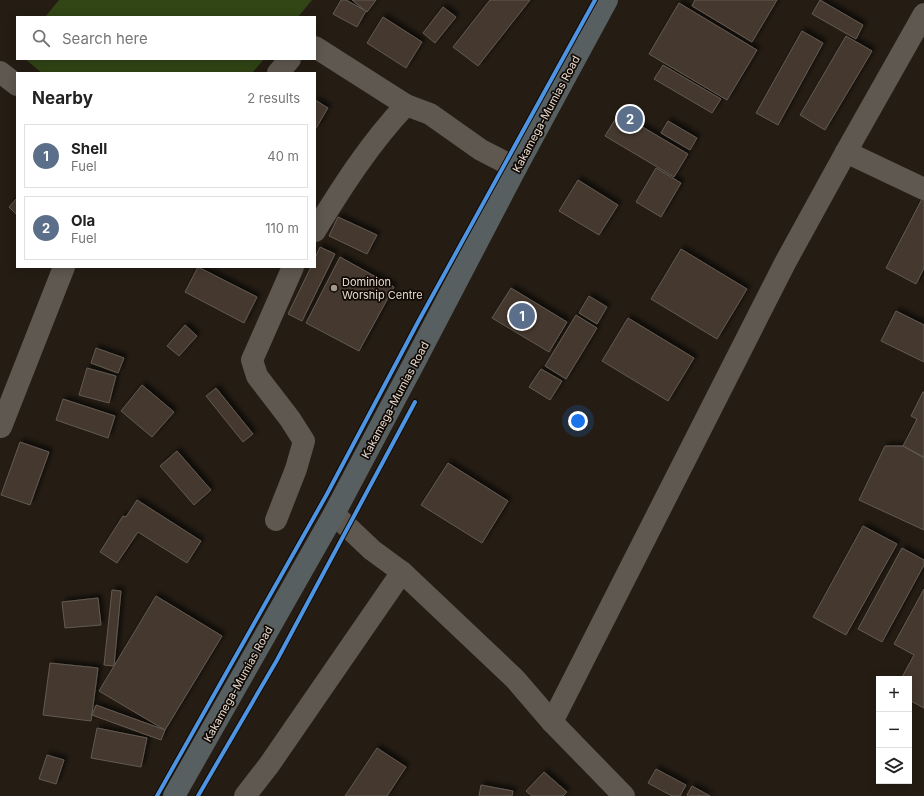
<!DOCTYPE html>
<meta charset="utf-8">
<style>
:root{--surface:#fff;--page:#f2f2f2;--text:#222;--muted:#767676;--line:#e0e0e0;--accent:#5c5753}
body{margin:0;font-family:Inter,sans-serif;background:var(--page);color:var(--text)}
.controls{position:absolute;right:12px;bottom:12px;display:grid;overflow:hidden;border-radius:0px;box-shadow:0 2px 10px #0003}
.controls button{width:36px;height:36px;display:grid;place-items:center;padding:0;border:0;border-bottom:1px solid var(--line);background:var(--surface);color:var(--text);font:20px sans-serif}
.you{position:absolute;left:578px;top:421px;width:14px;height:14px;margin:-10px;border:3px solid #fff;border-radius:50%;background:#1a73e8;box-shadow:0 0 0 6px #1a73e833}
.badge{display:grid;place-items:center;width:26px;height:26px;border-radius:50%;background:var(--accent);color:#fff;font-size:13px;font-weight:700}
.pin{position:absolute;translate:-50% -50%;border:2px solid #fff;box-shadow:0 1px 4px #0006}
.list{margin:0;padding:0;list-style:none}
h2{display:flex;justify-content:space-between;align-items:center;height:52px;margin:0;padding:0 16px;font-size:17px}
h2 small{font-size:13px;font-weight:400;color:var(--muted)}
.list li{display:grid;grid-template-columns:26px 1fr auto;gap:12px;align-items:center;box-sizing:border-box;height:64px;margin:0 8px 8px;padding:0 8px;border:1px solid var(--line);border-radius:0px}
.list b{display:block;font-size:15px;white-space:nowrap}
.list p{margin:0;font-size:13px;white-space:nowrap;color:var(--muted)}
.list em{font-size:13px;font-style:normal;color:var(--muted)}
.icon{flex:none;width:22px;height:22px;fill:none;stroke:currentColor;stroke-width:2;stroke-linecap:round;stroke-linejoin:round}
.map{position:relative;flex:none;width:924px;height:796px;overflow:hidden}
.search{position:absolute;background:var(--surface);box-shadow:0 2px 10px #0003;left:16px;top:16px;width:300px;height:44px;display:flex;align-items:center;gap:10px;box-sizing:border-box;padding:0 14px;border-radius:0px;color:var(--muted);font-size:15px}
.panel{position:absolute;background:var(--surface);box-shadow:0 2px 10px #0003;left:16px;top:72px;width:300px;height:196px;border-radius:0px}
.map>svg:first-child{display:block}
.green{fill:#314515}
.building{fill:#45382d;stroke:#625a53;filter:url(#shadow)}
.lines{fill:none;stroke-linecap:round;stroke-linejoin:round}
.minor{stroke:#5f5850;stroke-width:22}
.highway{stroke:#585f60;stroke-width:22}
.cycleway-casing{stroke:#100904;stroke-width:6}
.cycleway{stroke:#4d94e3;stroke-width:4}
.poi-dot{fill:#a2988e;stroke:#100904;stroke-width:1.5}
.labels{text-anchor:middle;stroke-width:3.5;stroke-linejoin:round;paint-order:stroke}
.street-label{font-size:11px;fill:#e5dacf;stroke:#100904}
.poi-label{font-size:11px;fill:#e5dacf;stroke:#100904;text-anchor:start}
</style>
<div class="map">
<svg width="924" height="796" viewBox="0 0 924 796">
<defs>
<filter id="shadow"><feDropShadow dx="3.5" dy="-3.5" stdDeviation="2" flood-color="#0009"/></filter>
</defs>
<rect width="100%" height="100%" fill="#251d14"/>
<!-- green -->
<g class="green">
<polygon points="59,0 312,0 298,17 45,17"/>
<polygon points="25,59 264,59 252,73 42,73"/>
</g>
<!-- building -->
<g class="building">
<polygon points="341,0 346,0 366,11 357,27 333,14"/>
<polygon points="352,0 376,0 367,12"/>
<polygon points="490,0 530,0 478,66 453,47"/>
<polygon points="695,0 777,0 752,42 692,6"/>
<polygon points="820,0 863,25 856,39 812,14"/>
<polygon points="679,3 757,50 727,100 649,54"/>
<polygon points="443,7 456,17 435,43 423,33"/>
<polygon points="383,17 422,42 406,68 367,43"/>
<polygon points="802,31 823,43 778,125 756,113"/>
<polygon points="846,36 872,51 825,130 800,115"/>
<polygon points="663,65 721,99 712,113 654,79"/>
<polygon points="315,100 328,108 316,128 315,128"/>
<polygon points="619,113 688,154 674,177 605,136"/>
<polygon points="668,121 697,138 690,150 661,133"/>
<polygon points="656,168 681,183 661,217 636,202"/>
<polygon points="578,180 618,205 599,235 559,211"/>
<polygon points="923,197 924,197 924,268 916,284 886,268"/>
<polygon points="17,198 17,215 9,207"/>
<polygon points="338,217 377,235 367,254 329,236"/>
<polygon points="320,247 335,254 302,321 288,314 311,267 315,267 315,258"/>
<polygon points="681,249 747,289 717,339 651,299"/>
<polygon points="340,257 394,287 359,351 306,323"/>
<polygon points="198,267 257,297 244,323 185,292"/>
<polygon points="511,288 567,322 549,352 492,318"/>
<polygon points="589,296 607,307 597,324 579,313"/>
<polygon points="896,311 924,325 924,362 881,341"/>
<polygon points="576,315 597,328 566,379 545,366"/>
<polygon points="628,318 694,358 668,401 602,361"/>
<polygon points="185,325 197,336 179,356 167,346"/>
<polygon points="96,348 124,358 118,373 91,363"/>
<polygon points="87,368 116,376 109,403 79,395"/>
<polygon points="541,369 562,381 550,400 529,387"/>
<polygon points="142,385 174,412 152,437 121,411"/>
<polygon points="216,388 253,434 243,442 206,396"/>
<polygon points="923,392 924,392 924,457 903,446 917,419 911,416"/>
<polygon points="63,399 115,416 108,438 56,420"/>
<polygon points="20,442 49,452 30,505 1,495"/>
<polygon points="885,446 903,446 924,458 924,530 859,500"/>
<polygon points="177,451 211,490 194,505 160,466"/>
<polygon points="448,463 508,501 482,543 421,505"/>
<polygon points="137,500 201,541 187,563 138,532 117,563 100,552 123,516 126,517"/>
<polygon points="863,526 897,544 846,635 813,617"/>
<polygon points="902,548 924,560 924,565 882,642 858,629"/>
<polygon points="924,589 924,708 909,700 909,679 901,679 914,655 894,644"/>
<polygon points="112,590 121,591 114,666 104,665"/>
<polygon points="156,596 222,636 165,730 99,691"/>
<polygon points="98,598 101,625 65,628 62,602"/>
<polygon points="50,663 98,668 91,721 43,715"/>
<polygon points="96,705 165,730 161,740 92,715"/>
<polygon points="97,728 147,738 141,767 91,758"/>
<polygon points="377,748 406,767 387,796 345,796"/>
<polygon points="47,755 64,760 56,784 39,779"/>
<polygon points="656,769 686,785 680,796 672,796 648,783"/>
<polygon points="544,772 567,792 563,796 532,796 526,791"/>
<polygon points="481,785 513,791 512,796 479,796"/>
<polygon points="692,786 710,796 688,796 687,795"/>
</g>
<g class="lines">
<!-- minor -->
<g class="minor">
<polyline points="315,47 406,105"/>
<polyline points="0,72 17,85"/>
<polyline points="278,73 290,59"/>
<polyline points="846,152 924,189"/>
<path d="M315,231C342,187 370,143 406,105L430,114L481,150L516,168"/>
<polyline points="1,427 64,267"/>
<polyline points="334,514 372,550 402,572 515,679 552,722 624,796"/>
<polyline points="276,520 296,469 304,441 290,419 257,376 252,360 293,267"/>
<polyline points="552,722 785,263 846,152 924,14"/>
<polyline points="245,796 269,765 402,572"/>
</g>
<!-- highway -->
<polyline class="highway" points="174,796 334,514 413,365 516,168 607,0"/>
<!-- cycleway casing -->
<g class="cycleway-casing">
<g id="cycleway">
<polyline points="157,796 327,494 418,322 595,0"/>
<polyline points="198,796 277,660 415,402"/>
</g>
</g>
<!-- cycleway -->
<use href="#cycleway" class="cycleway"/>
</g>
<!-- markers -->
<circle class="poi-dot" cx="334" cy="288" r="4"/>
<g class="labels">
<!-- street labels -->
<g class="street-label">
<text transform="translate(546 114) rotate(-62)" y="4">Kakamega-Mumias Road</text>
<text transform="translate(395 400) rotate(-62)" y="4">Kakamega-Mumias Road</text>
<text transform="translate(238 684) rotate(-61)" y="4">Kakamega-Mumias Road</text>
</g>
<!-- poi labels -->
<g class="poi-label">
<text x="342" y="286">Dominion<tspan x="342" dy="13">Worship Centre</tspan></text>
</g>
</g>
</svg>
<div class="controls">
<button>+</button>
<button>−</button>
<button><svg class="icon" aria-label="layers" viewBox="0 0 24 24"><path d="M12 4l9 5-9 5-9-5zM3 14l9 5 9-5"/></svg></button>
</div>
<div class="you"></div>
<div class="pin badge" style="left:522px;top:316px;background:#5c6f8a">1</div>
<div class="pin badge" style="left:630px;top:119px;background:#5c6f8a">2</div>
<div class="search"><svg class="icon" aria-label="search" viewBox="0 0 24 24"><circle cx="10" cy="10" r="6"/><path d="M15 15l6 6"/></svg>Search here</div>
<section class="panel">
<h2>Nearby<small>2 results</small></h2>
<ul class="list">
<li><span class="badge" style="background:#5c6f8a">1</span><div><b>Shell</b><p>Fuel</p></div><em>40 m</em></li>
<li><span class="badge" style="background:#5c6f8a">2</span><div><b>Ola</b><p>Fuel</p></div><em>110 m</em></li>
</ul>
</section>
</div>
